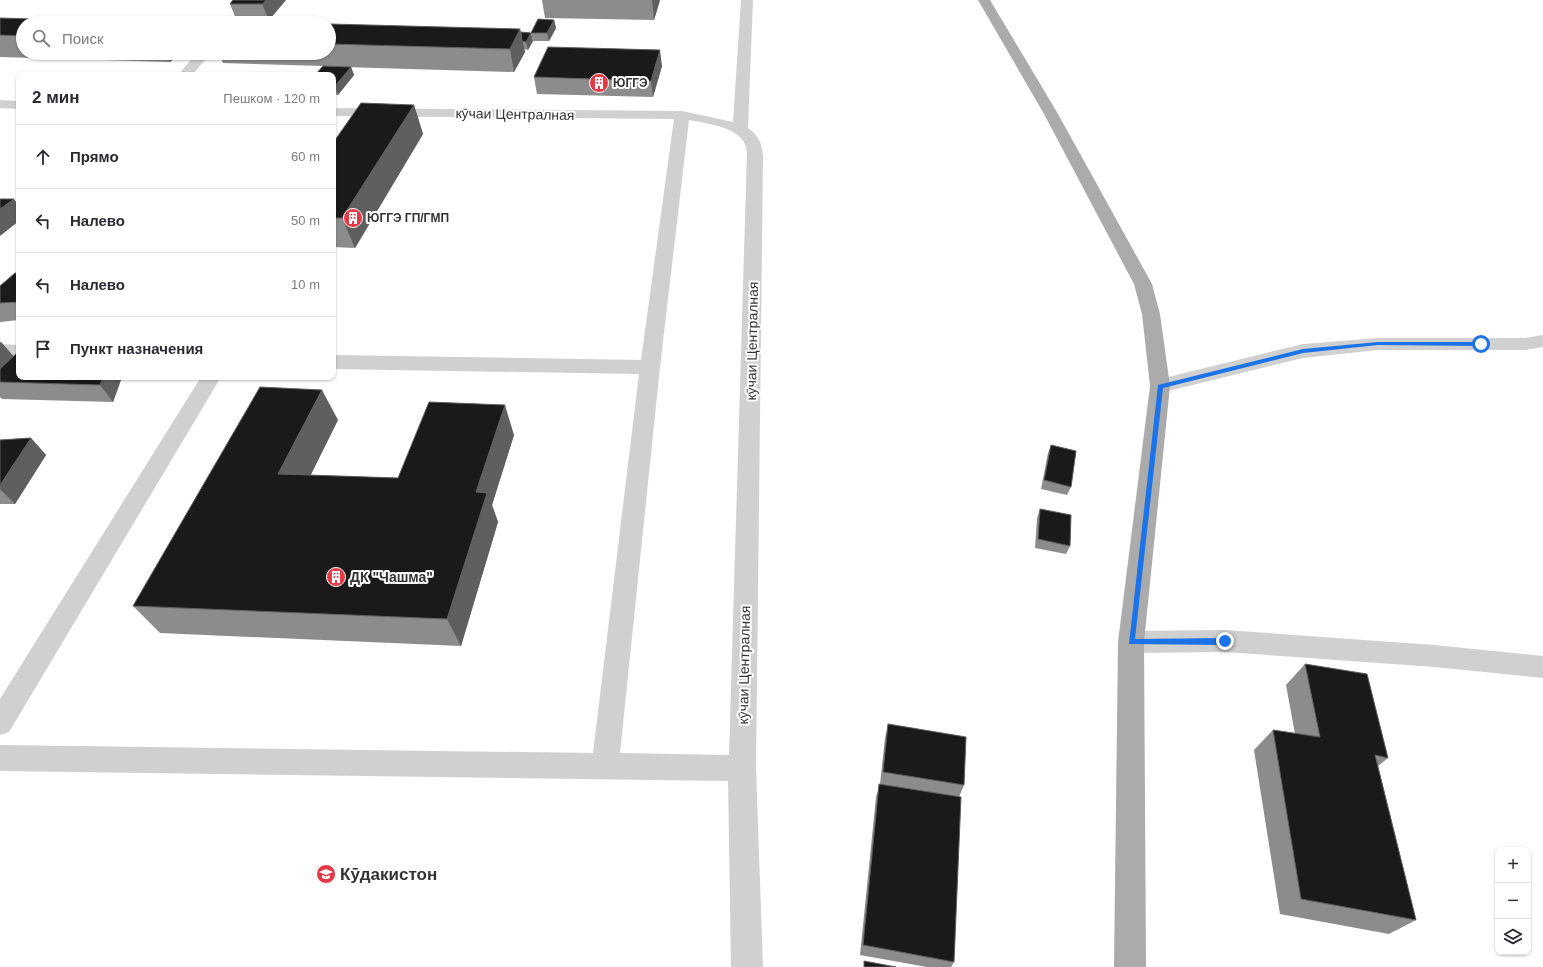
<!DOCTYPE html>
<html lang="ru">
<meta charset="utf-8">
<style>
:root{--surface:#fff;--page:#f2f2f3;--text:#2b2b33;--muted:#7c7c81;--line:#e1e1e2}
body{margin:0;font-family:Helvetica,sans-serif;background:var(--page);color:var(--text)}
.controls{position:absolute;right:12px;bottom:12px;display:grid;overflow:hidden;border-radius:8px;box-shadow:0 1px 3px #0004}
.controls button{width:36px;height:36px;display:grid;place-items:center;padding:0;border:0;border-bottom:1px solid var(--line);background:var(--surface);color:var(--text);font:20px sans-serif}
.stop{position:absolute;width:12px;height:12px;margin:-9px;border:3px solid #1a73e8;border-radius:50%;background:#fff}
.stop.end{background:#1a73e8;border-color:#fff;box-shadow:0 1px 4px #0008}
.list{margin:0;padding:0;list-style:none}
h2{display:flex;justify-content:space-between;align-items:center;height:52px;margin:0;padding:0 16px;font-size:17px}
h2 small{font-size:13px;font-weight:400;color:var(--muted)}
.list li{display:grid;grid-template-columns:26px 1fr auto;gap:12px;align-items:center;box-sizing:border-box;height:64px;padding:0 16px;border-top:1px solid var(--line)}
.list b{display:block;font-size:15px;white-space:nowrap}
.list em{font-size:13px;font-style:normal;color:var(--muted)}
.icon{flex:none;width:22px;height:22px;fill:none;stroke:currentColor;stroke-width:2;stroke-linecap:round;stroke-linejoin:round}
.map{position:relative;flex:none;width:1543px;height:967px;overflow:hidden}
.search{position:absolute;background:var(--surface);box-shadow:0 1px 3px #0004;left:16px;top:16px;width:320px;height:44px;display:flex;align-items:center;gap:10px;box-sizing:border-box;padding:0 14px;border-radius:22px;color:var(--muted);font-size:15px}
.panel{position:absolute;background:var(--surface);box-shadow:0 1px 3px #0004;left:16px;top:72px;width:320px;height:308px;border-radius:8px}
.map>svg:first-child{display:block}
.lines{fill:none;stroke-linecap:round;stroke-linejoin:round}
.minor{fill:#d0d0d0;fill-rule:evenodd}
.major{fill:#ababab;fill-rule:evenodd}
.wall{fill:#8c8c8c}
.shaded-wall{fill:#5f5f5f}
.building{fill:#1a1a1a;stroke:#5f5f5f}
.route{fill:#1a73e8}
.labels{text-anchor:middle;stroke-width:4;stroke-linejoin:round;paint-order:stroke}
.far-poi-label{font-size:12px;font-weight:bold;fill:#333;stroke:#fff;text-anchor:start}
.street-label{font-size:14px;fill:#333;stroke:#fff}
.poi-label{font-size:14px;font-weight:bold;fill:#333;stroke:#fff;text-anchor:start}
.near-poi-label{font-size:17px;font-weight:bold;fill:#333;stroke:#fff;text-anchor:start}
</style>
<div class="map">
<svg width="1543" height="967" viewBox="0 0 1543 967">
<rect width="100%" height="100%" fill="#fff"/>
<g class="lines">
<!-- minor -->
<g class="minor">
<path d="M741,0H753L748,128C758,135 762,143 763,156L756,768L763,967H731L728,781L0,771V745L593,753L639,374L333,369V355L641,360L674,119L333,116V108L682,111L733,122ZM689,120C709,124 745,127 747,152L729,755L620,753L660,367Z"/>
<polygon points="200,54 205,55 207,58 192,75 178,75 195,55"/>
<polygon points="0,100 19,101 19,109 0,108"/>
<polygon points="1543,335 1543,347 1525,350 1378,350 1303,358 1160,393 1153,391 1150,386 1153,381 1160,379 1303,344 1378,338 1525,338"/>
<polygon points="0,344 19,345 19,359 0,358"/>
<polygon points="201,377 221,377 9,732 0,735 0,699"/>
<polygon points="1225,630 1434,645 1543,656 1543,678 1434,667 1225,652 1131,653 1122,650 1118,642 1122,634 1131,631"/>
</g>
<!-- major -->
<polygon class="major" points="978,0 990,0 1058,114 1152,284 1160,314 1170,386 1144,642 1146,967 1114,967 1118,642 1150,386 1142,314 1134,284 1117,252 1044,114"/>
</g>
<!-- wall -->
<g class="wall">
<polygon points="233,0 286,0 269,20 236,19 230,4"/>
<polygon points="542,0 660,0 654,20 545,18"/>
<polygon points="0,18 23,23 23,53 329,53 329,26 520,29 521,32 533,41 528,50 524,49 525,52 514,72 343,67 351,67 354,75 338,95 333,94 333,75 323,66 223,63 221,59 178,57 177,56 170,62 0,57"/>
<polygon points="554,20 556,28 549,41 533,41 531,33"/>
<polygon points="662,66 653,97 537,94 534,77"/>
<polygon points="414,105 423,134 355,248 333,247 333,143"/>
<polygon points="19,273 19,320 0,322 0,286"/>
<polygon points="0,342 1,342 13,356 19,377 122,377 113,402 2,399 0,397"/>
<polygon points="338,420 310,475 398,478 514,435 492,505 498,522 461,646 160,633 133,606"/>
<polygon points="31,438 46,455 15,504 0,504 0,440"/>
<polygon points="1051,445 1071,487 1067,495 1041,489 1048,453"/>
<polygon points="1040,509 1070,546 1066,554 1035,548 1037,518"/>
<polygon points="1305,664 1388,758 1378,766 1416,920 1389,934 1280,914 1254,750 1273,730 1295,734 1286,685"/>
<polygon points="888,724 964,785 959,797 954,962 951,967 927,967 860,955 876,797 880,784 885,738"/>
</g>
<!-- shaded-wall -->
<g class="shaded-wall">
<polygon points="267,0 286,0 269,20 262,4"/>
<polygon points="652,0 660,0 654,20"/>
<polygon points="554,20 556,28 549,41 547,33"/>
<polygon points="520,29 525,52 514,72 510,49"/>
<polygon points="531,33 533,41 528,50 526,42"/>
<polygon points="660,50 662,66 653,97 651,81"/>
<polygon points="166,53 176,53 177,56 170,62"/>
<polygon points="351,67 354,75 338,95 335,86"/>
<polygon points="414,105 423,134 355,248 342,218"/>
<polygon points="14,199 19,206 19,221 0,236 0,209"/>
<polygon points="1,342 16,359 0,375 0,343"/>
<polygon points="103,377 122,377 113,402 100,385"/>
<polygon points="322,390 338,420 297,503 278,474"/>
<polygon points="505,405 514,435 492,505 498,522 461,646 447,619 476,492"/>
<polygon points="31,438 46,455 15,504 0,489 0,485"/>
</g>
<!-- building -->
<g class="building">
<polygon points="233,0 267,0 262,4 230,4"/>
<polygon points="0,18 177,23 23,23 23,36 0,35"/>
<polygon points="538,19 554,20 547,33 531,33"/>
<polygon points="330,24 520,29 510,49 329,44 329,26"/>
<polygon points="521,32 531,33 526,42 522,41"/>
<polygon points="548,47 660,50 651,81 534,77"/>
<polygon points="323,66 351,67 335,86 333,86 333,75 315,75"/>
<polygon points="361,103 414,105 342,218 333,218 333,143"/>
<polygon points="0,199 14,199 0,209"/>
<polygon points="15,273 19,273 19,302 0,303 0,286"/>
<polygon points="19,351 19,377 103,377 100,385 0,382 0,369"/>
<polygon points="260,387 322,390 278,474 398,478 429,402 505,405 476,492 487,493 447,619 133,606"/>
<polygon points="31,438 0,485 0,440"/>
<polygon points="1051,445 1076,451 1071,487 1044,480"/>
<polygon points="1040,509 1071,515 1070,546 1038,539"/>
<polygon points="1305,664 1367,674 1388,758 1375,755 1416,920 1301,899 1273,730 1320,737"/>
<polygon points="888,724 966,737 964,785 883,772"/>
<polygon points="879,784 961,797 954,962 863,945"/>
<polygon points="864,961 896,967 864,967"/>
</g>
<!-- route -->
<polygon class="route" points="1378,342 1481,342 1484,344 1481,346 1378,345 1303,353 1163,388 1135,639 1225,638 1228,641 1225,645 1129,644 1158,385 1303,349"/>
<!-- icons -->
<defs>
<g id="building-disc" transform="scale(1)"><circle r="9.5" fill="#e63946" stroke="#fff"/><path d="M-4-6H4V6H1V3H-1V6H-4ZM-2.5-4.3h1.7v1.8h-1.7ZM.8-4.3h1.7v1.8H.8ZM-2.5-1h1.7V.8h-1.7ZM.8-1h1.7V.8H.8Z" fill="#fff"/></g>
<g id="school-disc" transform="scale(1)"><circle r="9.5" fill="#e63946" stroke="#fff"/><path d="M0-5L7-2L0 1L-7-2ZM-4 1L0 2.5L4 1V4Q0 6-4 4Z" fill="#fff"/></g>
</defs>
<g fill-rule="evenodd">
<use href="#building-disc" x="599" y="83"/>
<use href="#building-disc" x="353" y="218"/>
<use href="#building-disc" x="336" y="577"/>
<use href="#school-disc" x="326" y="874"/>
</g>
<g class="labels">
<!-- far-poi labels -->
<g class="far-poi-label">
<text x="613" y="87">ЮГГЭ</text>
<text x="367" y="222">ЮГГЭ ГП/ГМП</text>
</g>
<!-- street labels -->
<g class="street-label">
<text transform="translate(515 114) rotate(1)" y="5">кӯчаи Централная</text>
<text transform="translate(752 341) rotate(-89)" y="5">кӯчаи Централная</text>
<text transform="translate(744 665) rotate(-89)" y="5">кӯчаи Централная</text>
</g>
<!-- poi labels -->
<g class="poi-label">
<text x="350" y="582">ДК "Чашма"</text>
</g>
<!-- near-poi labels -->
<g class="near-poi-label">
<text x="340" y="880">Кӯдакистон</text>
</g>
</g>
</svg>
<div class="controls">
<button>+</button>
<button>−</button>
<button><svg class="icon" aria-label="layers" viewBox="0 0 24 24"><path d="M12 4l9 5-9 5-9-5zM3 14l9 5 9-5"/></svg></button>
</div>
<div class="stop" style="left:1481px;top:344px"></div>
<div class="stop end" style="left:1225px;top:641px"></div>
<div class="search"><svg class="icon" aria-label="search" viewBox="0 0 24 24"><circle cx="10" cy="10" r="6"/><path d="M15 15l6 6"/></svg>Поиск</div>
<section class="panel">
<h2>2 мин<small>Пешком · 120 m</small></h2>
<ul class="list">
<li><svg class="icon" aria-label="ahead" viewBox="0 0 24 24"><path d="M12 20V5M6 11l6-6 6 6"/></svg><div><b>Прямо</b></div><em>60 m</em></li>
<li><svg class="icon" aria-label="left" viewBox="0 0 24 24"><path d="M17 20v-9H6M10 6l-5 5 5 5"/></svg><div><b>Налево</b></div><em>50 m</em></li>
<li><svg class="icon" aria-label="left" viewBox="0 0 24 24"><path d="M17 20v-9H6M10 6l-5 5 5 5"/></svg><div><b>Налево</b></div><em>10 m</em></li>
<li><svg class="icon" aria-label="arrive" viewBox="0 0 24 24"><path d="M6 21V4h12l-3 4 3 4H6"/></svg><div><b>Пункт назначения</b></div></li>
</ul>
</section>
</div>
